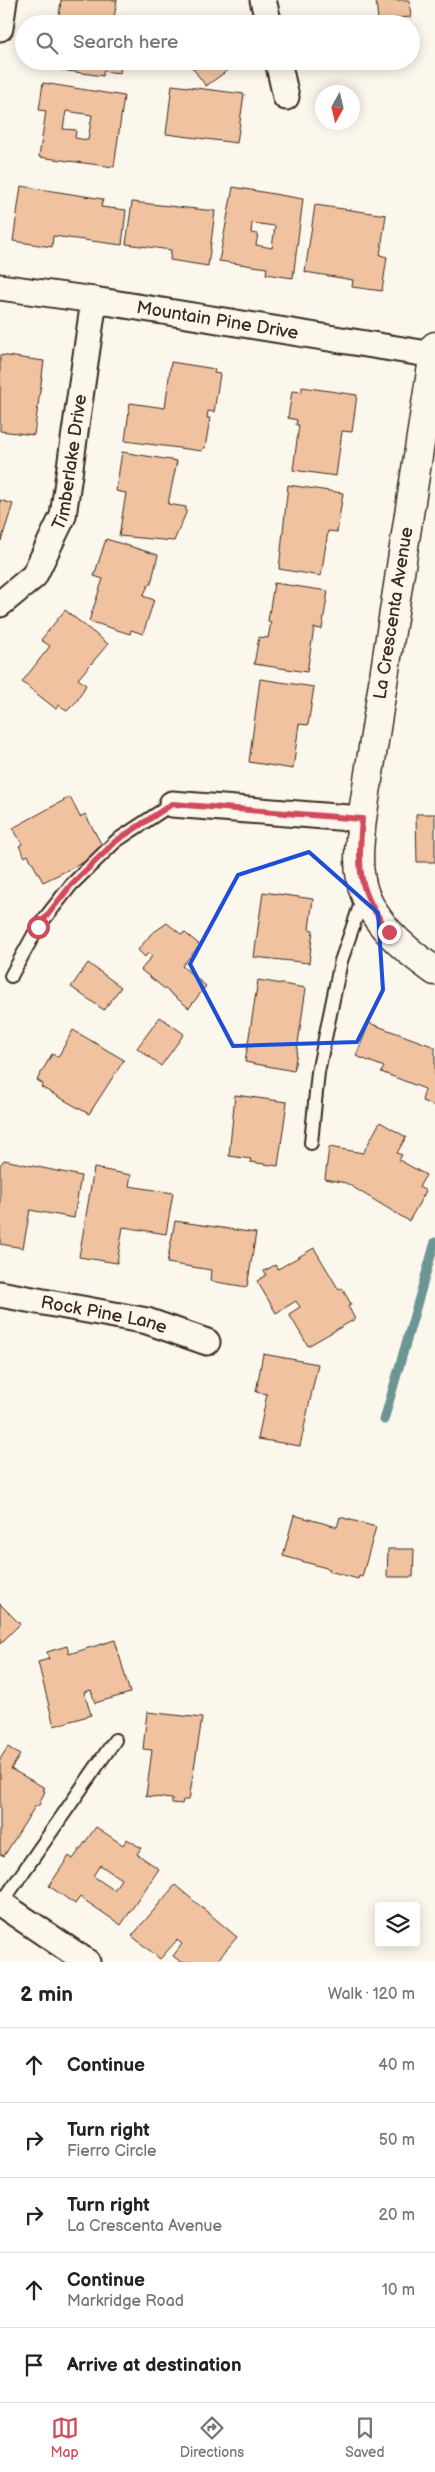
<!DOCTYPE html>
<meta charset="utf-8">
<style>
:root{--surface:#fff;--page:#f6f6f6;--text:#222;--muted:#767676;--line:#e0e0e0;--accent:#d1495b}
body{margin:0;font-family:"Balsamiq Sans",sans-serif;background:var(--page);color:var(--text)}
.controls{position:absolute;right:15px;bottom:15px;display:grid;overflow:hidden;border-radius:5px;box-shadow:0 2px 12px #0003}
.controls button{width:45px;height:45px;display:grid;place-items:center;padding:0;border:0;border-bottom:1px solid var(--line);background:var(--surface);color:var(--text);font:25px sans-serif}
.compass{position:absolute;left:315px;top:85px;width:45px;height:45px;border-radius:50%;background:var(--surface);box-shadow:0 2px 12px #0003;rotate:188deg}
.stop{position:absolute;width:15px;height:15px;margin:-11px;border:4px solid #d1495b;border-radius:50%;background:#fff}
.stop.end{background:#d1495b;border-color:#fff;box-shadow:0 1px 5px #0008}
.list{margin:0;padding:0;list-style:none}
h2{display:flex;justify-content:space-between;align-items:center;height:65px;margin:0;padding:0 20px;font-size:21px}
h2 small{font-size:16px;font-weight:400;color:var(--muted)}
.list li{display:grid;grid-template-columns:32px 1fr auto;gap:15px;align-items:center;box-sizing:border-box;height:75px;padding:0 20px;border-top:1px solid var(--line)}
.list b{display:block;font-size:19px;white-space:nowrap}
.list p{margin:0;font-size:16px;white-space:nowrap;color:var(--muted)}
.list em{font-size:16px;font-style:normal;color:var(--muted)}
.icon{flex:none;width:28px;height:28px;fill:none;stroke:currentColor;stroke-width:2;stroke-linecap:round;stroke-linejoin:round}
.map{position:relative;flex:none;width:435px;height:1962px;overflow:hidden}
.search{position:absolute;background:var(--surface);box-shadow:0 2px 12px #0003;left:15px;right:15px;top:15px;height:55px;display:flex;align-items:center;gap:12px;box-sizing:border-box;padding:0 18px;border-radius:28px;color:var(--muted);font-size:19px}
.sheet{height:440px;background:var(--surface)}
nav{display:flex;justify-content:space-around;align-items:center;box-sizing:border-box;height:70px;border-top:1px solid var(--line);background:var(--surface);font-size:14px;color:var(--muted)}
nav a{display:grid;justify-items:center;gap:2px}
nav .on{color:var(--accent)}
.map>svg:first-child{display:block}
.lines{fill:none;stroke-linecap:round;stroke-linejoin:round}
.stream{stroke:#6c9694;stroke-width:9}
.building{fill:#f0c2a0;stroke:#3b2a1e;fill-rule:evenodd}
.lane-casing{stroke:#3b2a1e;stroke-width:16}
.street-casing{stroke:#3b2a1e;stroke-width:29}
.secondary-casing{stroke:#3b2a1e;stroke-width:31}
.lane{stroke:#fbf7ec;stroke-width:12}
.street{stroke:#fbf7ec;stroke-width:25}
.secondary{stroke:#fbf7ec;stroke-width:28}
.route{stroke:#d1495b;stroke-width:6}
.marked{fill:none;stroke:#1d4ed8;stroke-width:4;stroke-linejoin:round}
.labels{text-anchor:middle;stroke-width:5;stroke-linejoin:round;paint-order:stroke}
.street-label{font-size:18px;fill:#3b2a1e;stroke:#fbf7ec}
</style>
<div class="map">
<svg width="435" height="1962" viewBox="0 0 435 1962">
<rect width="100%" height="100%" fill="#fbf7ec"/>
<filter id="ink" filterUnits="userSpaceOnUse"><feTurbulence type="fractalNoise" baseFrequency=".02" numOctaves="2"/><feDisplacementMap in="SourceGraphic" scale="10" xChannelSelector="R" yChannelSelector="G"/><feConvolveMatrix kernelMatrix="1 2 1 2 8 2 1 2 1" color-interpolation-filters="sRGB"/></filter>
<g filter="url(#ink)">
<g class="lines">
<!-- stream -->
<polyline class="stream" points="384,1420 435,1242"/>
</g>
<!-- building -->
<g class="building">
<polygon points="61,0 117,0 113,24 58,24"/>
<polygon points="376,0 409,0 411,17 378,20"/>
<polygon points="63,61 122,61 120,73 103,71 103,76 61,70"/>
<polygon points="226,61 231,68 206,86 188,62"/>
<path d="M43,83L124,96L114,167L39,157L46,111L39,110ZM66,111L92,115L88,140L75,138L76,130L63,129Z"/>
<polygon points="172,85 244,94 237,143 166,134"/>
<polygon points="21,186 103,199 101,207 126,210 122,245 53,236 52,247 13,241"/>
<path d="M233,187L303,199L293,278L266,274L267,268L219,261ZM252,223L275,226L272,248L256,245L258,234L251,233Z"/>
<polygon points="132,202 215,211 208,266 170,260 171,250 126,244"/>
<polygon points="315,205 386,215 380,255 387,257 382,291 352,287 353,280 305,272"/>
<polygon points="0,355 44,361 34,435 0,431"/>
<polygon points="171,362 215,369 214,373 220,374 214,412 208,411 207,418 210,418 205,448 203,448 202,451 125,441 130,403 165,408"/>
<polygon points="302,387 357,395 352,432 342,431 336,476 293,470 299,425 296,425 297,420 288,418 292,391 302,392"/>
<polygon points="122,452 177,461 168,504 186,507 186,513 174,541 119,536 126,493 116,491"/>
<polygon points="288,485 343,493 337,532 328,531 321,576 279,569"/>
<polygon points="0,500 13,504 1,541 0,541"/>
<polygon points="106,539 158,555 151,584 149,584 143,596 154,600 143,634 131,630 130,634 89,621 103,579 94,576"/>
<polygon points="274,583 328,591 322,629 314,628 307,672 254,664 259,637 268,638 271,622 268,621"/>
<polygon points="65,610 108,644 78,679 86,685 77,701 67,711 59,705 56,709 22,682 50,646 41,640"/>
<polygon points="260,679 314,687 308,725 299,724 293,769 249,762"/>
<polygon points="70,797 80,817 85,814 104,849 99,855 43,882 28,855 25,857 19,846 22,844 13,828"/>
<polygon points="416,814 435,814 435,862 417,862"/>
<polygon points="263,892 313,899 309,929 313,930 309,963 254,957"/>
<polygon points="167,923 182,935 184,932 200,945 182,966 206,986 189,1008 141,970 152,956 148,953 145,957 138,950 151,934"/>
<polygon points="88,963 121,987 104,1010 71,987"/>
<polygon points="258,980 306,988 294,1071 245,1062"/>
<polygon points="160,1017 184,1034 161,1066 137,1048"/>
<polygon points="369,1023 435,1047 435,1106 422,1101 425,1089 381,1072 384,1067 356,1056"/>
<polygon points="73,1030 124,1060 89,1114 41,1087 43,1084 37,1080 52,1054 58,1057"/>
<polygon points="235,1095 287,1102 278,1166 250,1162 251,1159 229,1156"/>
<polygon points="380,1122 406,1137 397,1153 402,1155 399,1160 426,1175 419,1187 426,1191 409,1221 346,1183 325,1179 329,1147 363,1153"/>
<polygon points="4,1160 81,1176 74,1218 30,1210 23,1248 0,1244 0,1165"/>
<polygon points="94,1168 131,1175 129,1186 173,1193 166,1234 123,1227 117,1263 79,1257"/>
<polygon points="175,1221 256,1233 247,1287 210,1281 211,1270 167,1263"/>
<polygon points="314,1248 339,1290 342,1288 351,1304 348,1306 355,1319 308,1346 289,1314 300,1307 296,1301 276,1313 257,1281 266,1275 264,1271 275,1265 278,1269"/>
<polygon points="263,1354 318,1364 300,1446 258,1439 267,1394 256,1392"/>
<polygon points="294,1515 337,1527 340,1517 376,1527 362,1577 359,1576 358,1579 329,1571 330,1569 283,1556"/>
<polygon points="388,1549 414,1549 413,1577 387,1577"/>
<polygon points="0,1604 20,1624 0,1644"/>
<polygon points="115,1640 130,1693 95,1703 91,1690 84,1692 91,1715 54,1726 38,1662 49,1659 47,1652 67,1646 69,1654"/>
<polygon points="147,1712 202,1718 189,1800 183,1800 182,1804 172,1803 172,1799 146,1796 152,1750 143,1749"/>
<polygon points="8,1747 20,1755 11,1769 45,1788 43,1790 45,1791 38,1807 36,1805 4,1856 0,1854 0,1759"/>
<path d="M96,1827L123,1845L127,1839L141,1848L137,1854L159,1869L121,1925L80,1897L75,1904L49,1886L69,1856L73,1859ZM100,1865L121,1879L114,1890L93,1876Z"/>
<polygon points="175,1885 237,1937 216,1962 181,1962 173,1956 182,1944 177,1940 160,1959 132,1936"/>
</g>
<g class="lines">
<!-- lane casing -->
<g class="lane-casing">
<g id="lane">
<polyline points="11,976 38,927 71,885 116,841 172,804"/>
<polyline points="311,1143 318,1072 341,961 363,897"/>
<polyline points="1,1904 115,1740"/>
</g>
</g>
<!-- street casing -->
<g class="street-casing">
<g id="street">
<polyline points="263,0 269,24"/>
<polyline points="0,28 4,0"/>
<polyline points="278,61 286,97"/>
<path id="s1" d="M0,287L94,300L434,355"/>
<path id="s2" d="M0,604L34,576L63,516L94,300"/>
<polyline points="172,804 362,819"/>
<path id="s3" d="M0,1294L147,1321L207,1342"/>
<polyline points="0,1903 87,1962"/>
</g>
</g>
<!-- secondary casing -->
<g class="secondary-casing">
<path id="secondary" d="M435,346L362,819C360,839 357,860 361,880C368,920 404,949 435,971"/>
</g>
<!-- lane -->
<use href="#lane" class="lane"/>
<!-- street -->
<use href="#street" class="street"/>
<!-- secondary -->
<use href="#secondary" class="secondary"/>
</g>
</g>
<g class="lines" filter="url(#ink)">
<!-- route -->
<path class="route" d="M38,927L71,885L116,841L172,804L362,819C358,870 357,890 389,932"/>
</g>
<!-- marked area -->
<path class="marked" d="M309,852L378,913L383,990L357,1042L233,1046L190,964L238,875Z"/>
<g class="labels">
<!-- street labels -->
<g class="street-label">
<text dy="6" stroke="none"><textPath href="#s1" startOffset="220">Mountain Pine Drive</textPath></text>
<text dy="6" stroke="none"><textPath href="#s2" startOffset="165">Timberlake Drive</textPath></text>
<text transform="translate(393 613) rotate(-81)" y="6">La Crescenta Avenue</text>
<text dy="6" stroke="none"><textPath href="#s3" startOffset="106">Rock Pine Lane</textPath></text>
</g>
</g>
</svg>
<div class="controls">
<button><svg class="icon" aria-label="layers" viewBox="0 0 24 24"><path d="M12 4l9 5-9 5-9-5zM3 14l9 5 9-5"/></svg></button>
</div>
<svg class="compass" viewBox="-18 -18 36 36"><path d="M0-13l5 13h-10z" fill="#e53935"/><path d="M0 13l5-13h-10z" fill="#767676"/></svg>
<div class="stop" style="left:38px;top:927px"></div>
<div class="stop end" style="left:389px;top:932px"></div>
<div class="search"><svg class="icon" aria-label="search" viewBox="0 0 24 24"><circle cx="10" cy="10" r="6"/><path d="M15 15l6 6"/></svg>Search here</div>
</div>
<section class="sheet">
<h2>2 min<small>Walk · 120 m</small></h2>
<ul class="list">
<li><svg class="icon" aria-label="ahead" viewBox="0 0 24 24"><path d="M12 20V5M6 11l6-6 6 6"/></svg><div><b>Continue</b></div><em>40 m</em></li>
<li><svg class="icon" aria-label="right" viewBox="0 0 24 24"><path d="M7 20v-9h11M14 6l5 5-5 5"/></svg><div><b>Turn right</b><p>Fierro Circle</p></div><em>50 m</em></li>
<li><svg class="icon" aria-label="right" viewBox="0 0 24 24"><path d="M7 20v-9h11M14 6l5 5-5 5"/></svg><div><b>Turn right</b><p>La Crescenta Avenue</p></div><em>20 m</em></li>
<li><svg class="icon" aria-label="ahead" viewBox="0 0 24 24"><path d="M12 20V5M6 11l6-6 6 6"/></svg><div><b>Continue</b><p>Markridge Road</p></div><em>10 m</em></li>
<li><svg class="icon" aria-label="arrive" viewBox="0 0 24 24"><path d="M6 21V4h12l-3 4 3 4H6"/></svg><div><b>Arrive at destination</b></div></li>
</ul>
</section>
<nav>
<a class="on"><svg class="icon" aria-label="map" viewBox="0 0 24 24"><path d="M3 6l6-2 6 2 6-2v14l-6 2-6-2-6 2zM9 4v14M15 6v14"/></svg>Map</a>
<a><svg class="icon" aria-label="directions" viewBox="0 0 24 24"><path d="M12 3l9 9-9 9-9-9zM9 14v-3h6M13 9l2 2-2 2"/></svg>Directions</a>
<a><svg class="icon" aria-label="saved" viewBox="0 0 24 24"><path d="M7 4h10v16l-5-4-5 4z"/></svg>Saved</a>
</nav>
